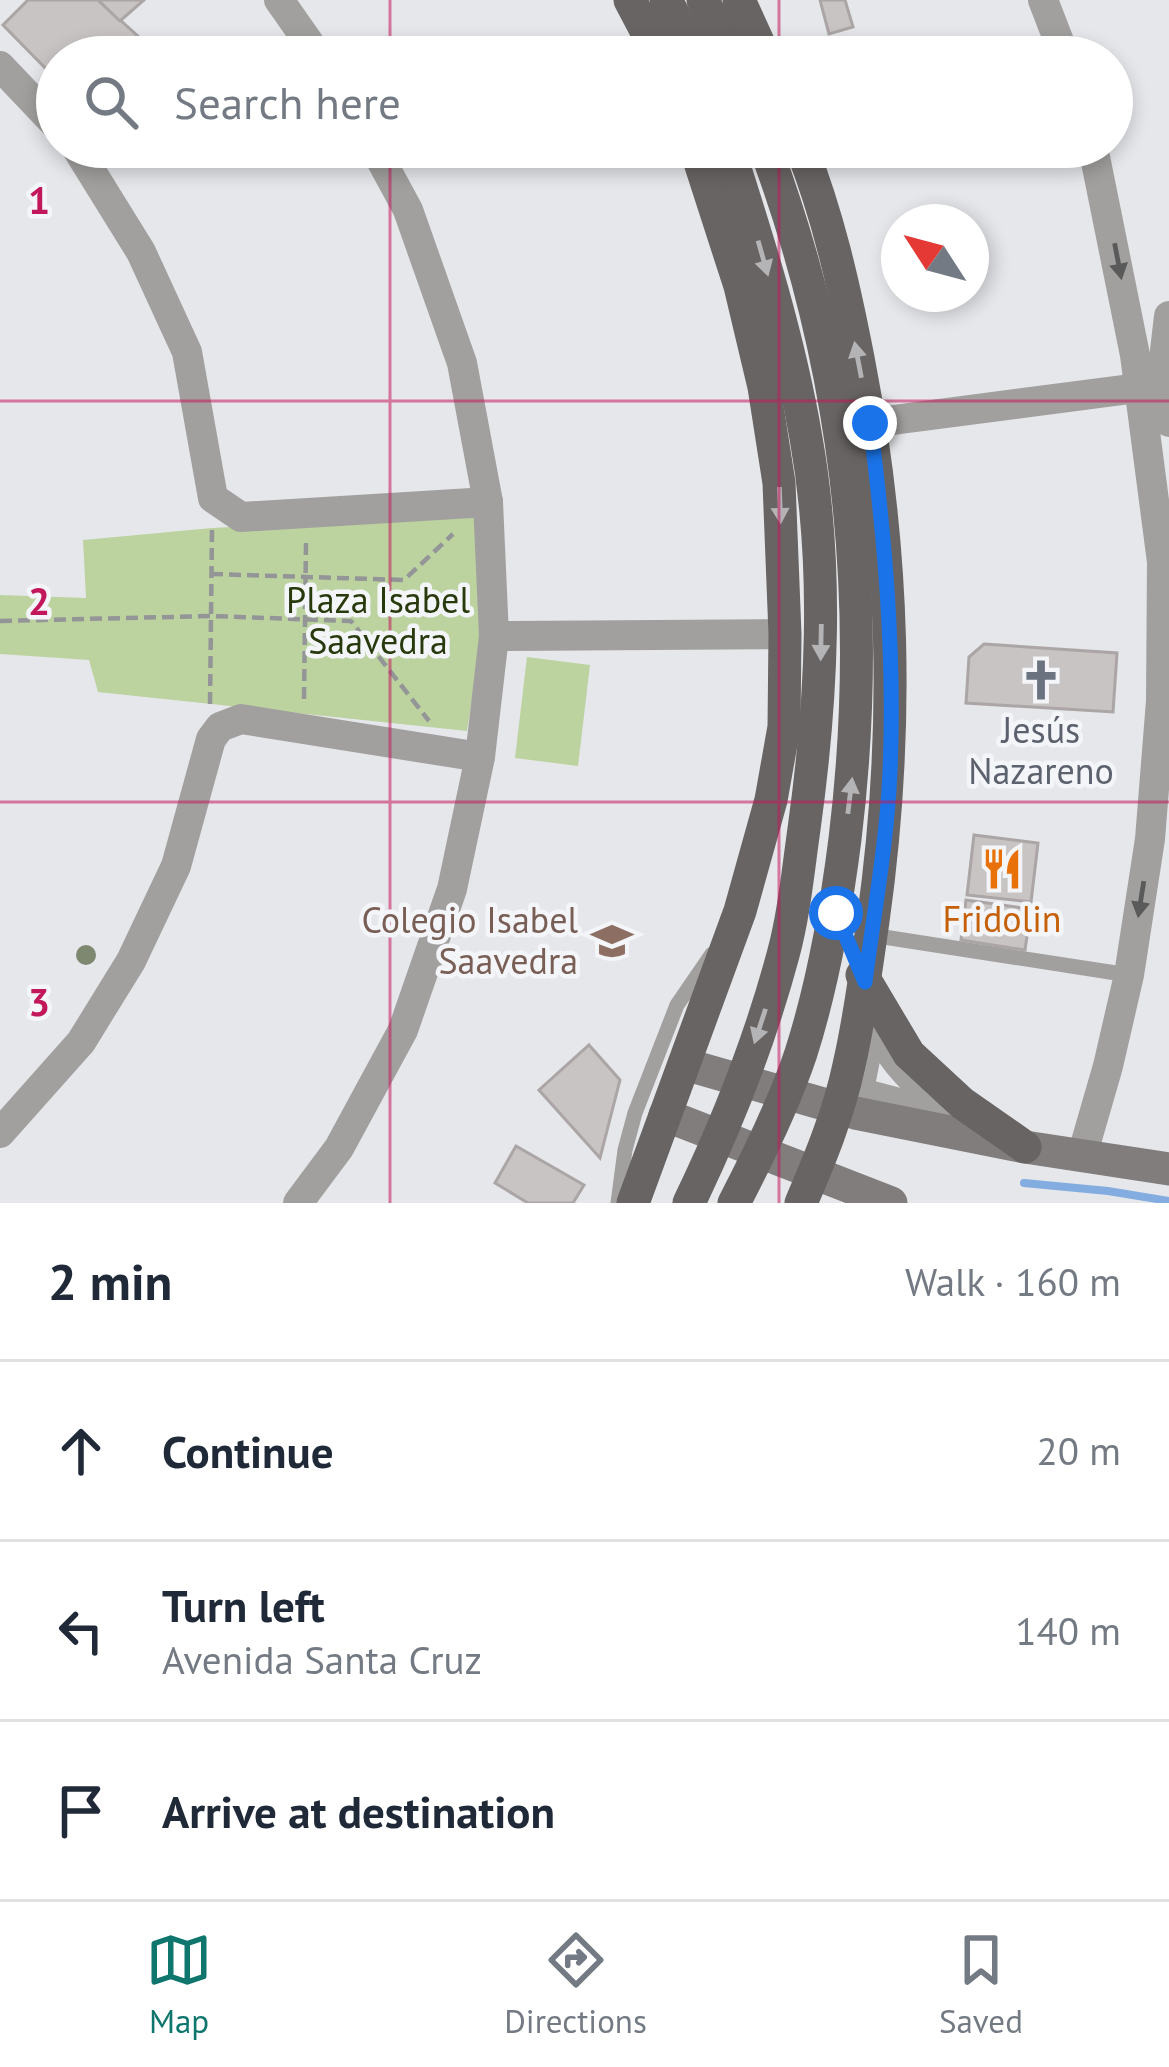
<!DOCTYPE html>
<meta charset="utf-8">
<style>
:root{--surface:#fff;--page:#f2f2f3;--text:#1f2937;--muted:#747a83;--line:#e0e1e3;--accent:#0f766e}
body{margin:0;font-family:"PT Sans",sans-serif;background:var(--page);color:var(--text)}
.compass{position:absolute;left:881px;top:204px;width:108px;height:108px;border-radius:50%;background:var(--surface);box-shadow:0 6px 18px #0003;rotate:306deg}
.stop{position:absolute;width:36px;height:36px;margin:-27px;border:9px solid #1a73e8;border-radius:50%;background:#fff}
.stop.end{background:#1a73e8;border-color:#fff;box-shadow:0 3px 12px #0008}
.list{margin:0;padding:0;list-style:none}
h2{display:flex;justify-content:space-between;align-items:center;height:156px;margin:0;padding:0 48px;font-size:51px}
h2 small{font-size:39px;font-weight:400;color:var(--muted)}
.list li{display:grid;grid-template-columns:78px 1fr auto;gap:36px;align-items:center;box-sizing:border-box;height:180px;padding:0 48px;border-top:3px solid var(--line)}
.list b{display:block;font-size:45px;white-space:nowrap}
.list p{margin:0;font-size:39px;white-space:nowrap;color:var(--muted)}
.list em{font-size:39px;font-style:normal;color:var(--muted)}
.icon{flex:none;width:66px;height:66px;fill:none;stroke:currentColor;stroke-width:2;stroke-linecap:round;stroke-linejoin:round}
.map{position:relative;flex:none;width:1169px;height:1203px;overflow:hidden}
.search{position:absolute;background:var(--surface);box-shadow:0 6px 18px #0003;left:36px;right:36px;top:36px;height:132px;display:flex;align-items:center;gap:30px;box-sizing:border-box;padding:0 42px;border-radius:66px;color:var(--muted);font-size:45px}
.sheet{height:696px;background:var(--surface)}
nav{display:flex;justify-content:space-around;align-items:center;box-sizing:border-box;height:168px;border-top:3px solid var(--line);background:var(--surface);font-size:33px;color:var(--muted)}
nav a{display:grid;justify-items:center;gap:6px}
nav .on{color:var(--accent)}
.map>svg:first-child{display:block}
.green{fill:#bcd3a0}
.lines{fill:none;stroke-linecap:round;stroke-linejoin:round}
.stream{stroke:#83ace0;stroke-width:8}
.building{fill:#c8c4c3;stroke:#aba6a5;stroke-width:3}
.path{stroke:#949597;stroke-width:4.5;stroke-dasharray:12 6;stroke-linecap:butt}
.service{stroke:#a2a09f;stroke-width:15}
.pedestrian{stroke:#a2a09f;stroke-width:24}
.minor{stroke:#a2a09f;stroke-width:30}
.secondary{stroke:#807d7c;stroke-width:33}
.primary{stroke:#686463;stroke-width:33}
.tree{fill:#7e8770}
.oneway{fill:#b4b4b6}
.oneway2{fill:#5a5a5a}
.route{stroke:#1a73e8;stroke-width:15}
.grid{fill:none;stroke:#c2185b;stroke-width:3;stroke-opacity:0.55}
.labels{text-anchor:middle;stroke-width:9;stroke-linejoin:round;paint-order:stroke}
.park-label{font-size:36px;fill:#28390c;stroke:#f3f5f9}
.worship-label{font-size:36px;fill:#5b616d;stroke:#f3f5f9}
.food-label{font-size:36px;fill:#c56008;stroke:#f3f5f9}
.education-label{font-size:36px;fill:#785e54;stroke:#f3f5f9;text-anchor:end}
.grid-label{font-size:39px;text-anchor:middle;font-weight:bold;fill:#c2185b;stroke:#f3f5f9;stroke-width:9;stroke-linejoin:round;paint-order:stroke}
</style>
<div class="map">
<svg width="1169" height="1203" viewBox="0 0 1169 1203">
<rect width="100%" height="100%" fill="#e6e7eb"/>
<!-- green -->
<g class="green">
<polygon points="474,515 481,641 467,731 98,692 89,660 0,654 0,595 86,598 83,540 212,528"/>
<polygon points="527,657 590,665 578,766 515,758"/>
</g>
<g class="lines">
<!-- stream -->
<polyline class="stream" points="1024,1183 1108,1191 1169,1201"/>
</g>
<!-- building -->
<g class="building">
<polygon points="28,0 98,0 161,57 57,57 57,80 3,25"/>
<polygon points="98,0 144,0 120,21"/>
<polygon points="820,0 845,0 853,27 829,34"/>
<polygon points="984,644 1117,653 1113,712 966,703 969,657"/>
<polygon points="974,835 1038,843 1031,902 967,895"/>
<polygon points="966,900 1031,909 1025,950 961,940"/>
<polygon points="589,1045 620,1080 600,1158 539,1090"/>
<polygon points="516,1146 584,1185 573,1203 528,1203 495,1183"/>
</g>
<g class="lines">
<!-- path -->
<g class="path">
<polyline points="211,574 404,580 453,534"/>
<polyline points="0,621 211,616 351,621 429,721"/>
<polyline points="304,699 306,543"/>
<polyline points="210,704 212,529"/>
</g>
<!-- service -->
<g class="service">
<polyline points="871,935 1129,975"/>
<polyline points="618,1203 625,1150 635,1113 677,1005 712,954"/>
</g>
<!-- pedestrian -->
<path class="pedestrian" d="M874,1030C890,1066 918,1090 949,1113L862,1090Z"/>
<!-- minor -->
<g class="minor">
<polyline points="279,0 319,57"/>
<polyline points="1043,0 1065,57"/>
<polyline points="0,66 57,126"/>
<polyline points="76,147 141,252 187,352 213,498 241,517 488,502"/>
<polyline points="1169,316 1161,385 1169,422"/>
<polyline points="870,423 1161,385"/>
<polyline points="494,636 785,634"/>
<polyline points="0,1133 81,1042 131,961 176,866 211,739 220,727 241,719 480,757"/>
<polyline points="1082,1156 1108,1066 1129,975 1150,839 1161,701 1162,562 1135,355 1093,147"/>
<polyline points="298,1203 339,1148 403,1030 452,889 480,757 494,636 488,502 462,363 408,210 374,147"/>
</g>
<!-- secondary -->
<g class="secondary">
<polyline points="684,1064 855,1113 1025,1147 1169,1169"/>
<polyline points="665,1115 891,1203"/>
</g>
<!-- primary -->
<g class="primary">
<polyline points="630,0 660,57"/>
<polyline points="666,0 696,57"/>
<polyline points="703,0 731,57"/>
<polyline points="739,0 765,57"/>
<polyline points="862,975 909,1054 962,1103 1025,1147"/>
<polyline points="633,1203 740,911 771,800 784,727 785,634 779,483 764,387 740,286 695,147"/>
<path d="M689,1203C726,1126 761,1037 783,955C794,915 798,871 804,829C822,699 829,568 806,438C789,338 759,243 728,147"/>
<path d="M734,1203C759,1155 784,1104 801,1053C823,984 836,910 845,839C874,602 848,370 765,147"/>
<path d="M801,1203C820,1159 839,1113 849,1065C860,1018 866,969 873,921C900,729 895,549 858,358C844,286 828,215 801,147"/>
</g>
</g>
<!-- trees -->
<circle class="tree" cx="86" cy="955" r="10"/>
<!-- one-way arrows -->
<defs><path id="oneway-solid" d="M-6-.8H1V-3.2L6.5 0L1 3.2V.8H-6Z" transform="scale(3)"/></defs>
<g class="oneway">
<use href="#oneway-solid" transform="translate(763 258) rotate(74)"/>
<use href="#oneway-solid" transform="translate(858 360) rotate(-101)"/>
<use href="#oneway-solid" transform="translate(780 505) rotate(88)"/>
<use href="#oneway-solid" transform="translate(821 642) rotate(91)"/>
<use href="#oneway-solid" transform="translate(850 796) rotate(-83)"/>
<use href="#oneway-solid" transform="translate(760 1026) rotate(108)"/>
</g>
<g class="oneway2">
<use href="#oneway-solid" transform="translate(1118 261) rotate(79)"/>
<use href="#oneway-solid" transform="translate(1141 899) rotate(99)"/>
</g>
<g class="lines">
<!-- route -->
<path class="route" d="M836,913L865,982C874,912 887,842 890,772C895,655 885,539 870,423"/>
</g>
<!-- grid -->
<path class="grid" d="M390,0V57M779,0V57M390,147V1203M779,147V1203M0,401H1169M0,802H1169"/>
<!-- icons -->
<defs>
<g id="church-bare" transform="scale(3.24)"><path d="M-1.2-6h2.4v3.5h3.3v2.4h-3.3V6h-2.4V-.1h-3.3v-2.4h3.3Z" fill="#6b7280" stroke="#f3f5f9" stroke-width="2.5" paint-order="stroke"/></g>
<g id="restaurant-bare" transform="scale(3.24)"><path d="M-5-6h1v4h1v-4h1v4h1v-4h1v5L-1.5 .5V6h-2V.5L-5-1ZM5-6V6H3V1.5H1.5Q1.5-4 5-6Z" fill="#e8710a" stroke="#f3f5f9" stroke-width="2.5" paint-order="stroke"/></g>
<g id="school-bare" transform="scale(3.24)"><path d="M0-5L7-2L0 1L-7-2ZM-4 1L0 2.5L4 1V4Q0 6-4 4Z" fill="#8d6e63" stroke="#f3f5f9" stroke-width="2.5" paint-order="stroke"/></g>
</defs>
<g fill-rule="evenodd">
<use href="#church-bare" x="1041" y="680"/>
<use href="#restaurant-bare" x="1002" y="869"/>
<use href="#school-bare" x="612" y="941"/>
</g>
<g class="labels">
<!-- park labels -->
<g class="park-label">
<text x="378" y="613">Plaza Isabel<tspan x="378" dy="41">Saavedra</tspan></text>
</g>
<!-- worship labels -->
<g class="worship-label">
<text x="1041" y="743">Jesús<tspan x="1041" dy="41">Nazareno</tspan></text>
</g>
<!-- food labels -->
<g class="food-label">
<text x="1002" y="932">Fridolin</text>
</g>
<!-- education labels -->
<g class="education-label">
<text x="578" y="933">Colegio Isabel<tspan x="578" dy="41">Saavedra</tspan></text>
</g>
</g>
<g class="grid-label">
<text x="39" y="214">1</text>
<text x="39" y="615">2</text>
<text x="39" y="1016">3</text>
</g>
</svg>
<svg class="compass" viewBox="-18 -18 36 36"><path d="M0-13l5 13h-10z" fill="#e53935"/><path d="M0 13l5-13h-10z" fill="#747a83"/></svg>
<div class="stop" style="left:836px;top:913px"></div>
<div class="stop end" style="left:870px;top:423px"></div>
<div class="search"><svg class="icon" aria-label="search" viewBox="0 0 24 24"><circle cx="10" cy="10" r="6"/><path d="M15 15l6 6"/></svg>Search here</div>
</div>
<section class="sheet">
<h2>2 min<small>Walk · 160 m</small></h2>
<ul class="list">
<li><svg class="icon" aria-label="ahead" viewBox="0 0 24 24"><path d="M12 20V5M6 11l6-6 6 6"/></svg><div><b>Continue</b></div><em>20 m</em></li>
<li><svg class="icon" aria-label="left" viewBox="0 0 24 24"><path d="M17 20v-9H6M10 6l-5 5 5 5"/></svg><div><b>Turn left</b><p>Avenida Santa Cruz</p></div><em>140 m</em></li>
<li><svg class="icon" aria-label="arrive" viewBox="0 0 24 24"><path d="M6 21V4h12l-3 4 3 4H6"/></svg><div><b>Arrive at destination</b></div></li>
</ul>
</section>
<nav>
<a class="on"><svg class="icon" aria-label="map" viewBox="0 0 24 24"><path d="M3 6l6-2 6 2 6-2v14l-6 2-6-2-6 2zM9 4v14M15 6v14"/></svg>Map</a>
<a><svg class="icon" aria-label="directions" viewBox="0 0 24 24"><path d="M12 3l9 9-9 9-9-9zM9 14v-3h6M13 9l2 2-2 2"/></svg>Directions</a>
<a><svg class="icon" aria-label="saved" viewBox="0 0 24 24"><path d="M7 4h10v16l-5-4-5 4z"/></svg>Saved</a>
</nav>
